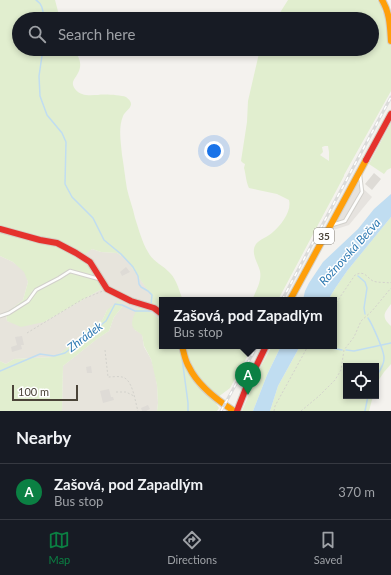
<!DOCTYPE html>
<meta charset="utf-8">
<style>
:root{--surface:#171b24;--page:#242831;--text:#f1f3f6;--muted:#9ea1a6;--line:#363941;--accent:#0b8043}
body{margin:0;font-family:Lato,sans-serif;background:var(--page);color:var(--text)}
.controls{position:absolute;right:12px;bottom:12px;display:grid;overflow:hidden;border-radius:0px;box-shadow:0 2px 6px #0003}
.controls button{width:36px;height:36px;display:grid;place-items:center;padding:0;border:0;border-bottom:1px solid var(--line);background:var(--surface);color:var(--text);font:20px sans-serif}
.scale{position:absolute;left:12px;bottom:10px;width:66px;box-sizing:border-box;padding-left:4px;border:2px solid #4b4439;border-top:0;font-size:11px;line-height:14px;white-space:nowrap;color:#4b4439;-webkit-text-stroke:3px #fff;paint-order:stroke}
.you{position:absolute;left:214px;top:151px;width:14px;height:14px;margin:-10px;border:3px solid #fff;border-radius:50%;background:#1a73e8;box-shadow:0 0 0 6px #1a73e833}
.badge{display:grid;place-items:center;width:26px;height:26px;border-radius:50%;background:var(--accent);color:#fff;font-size:13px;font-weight:700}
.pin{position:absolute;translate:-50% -33px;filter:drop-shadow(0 1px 2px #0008)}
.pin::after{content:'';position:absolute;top:21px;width:14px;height:12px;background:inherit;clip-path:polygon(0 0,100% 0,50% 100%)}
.popup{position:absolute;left:159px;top:297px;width:178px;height:52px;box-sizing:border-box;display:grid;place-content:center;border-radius:0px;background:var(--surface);filter:drop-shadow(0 1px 3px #0005);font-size:13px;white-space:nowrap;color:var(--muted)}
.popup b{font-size:15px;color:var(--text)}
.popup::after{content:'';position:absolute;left:50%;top:100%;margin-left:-8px;border:8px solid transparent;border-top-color:var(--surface)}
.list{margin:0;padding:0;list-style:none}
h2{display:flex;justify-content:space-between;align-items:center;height:52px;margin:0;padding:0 16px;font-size:17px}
h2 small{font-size:13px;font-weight:400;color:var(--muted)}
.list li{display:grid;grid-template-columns:26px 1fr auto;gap:12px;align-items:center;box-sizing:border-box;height:56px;padding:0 16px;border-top:1px solid var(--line)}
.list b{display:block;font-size:15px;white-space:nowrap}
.list p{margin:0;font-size:13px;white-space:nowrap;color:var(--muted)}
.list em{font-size:13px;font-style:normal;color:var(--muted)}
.icon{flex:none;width:22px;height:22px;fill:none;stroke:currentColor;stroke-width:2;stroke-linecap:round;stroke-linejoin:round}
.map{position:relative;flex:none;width:391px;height:411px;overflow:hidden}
.search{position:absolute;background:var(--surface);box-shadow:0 2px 6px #0003;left:12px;right:12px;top:12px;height:44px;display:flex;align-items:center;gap:10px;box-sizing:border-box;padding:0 14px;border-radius:22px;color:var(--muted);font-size:15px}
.sheet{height:108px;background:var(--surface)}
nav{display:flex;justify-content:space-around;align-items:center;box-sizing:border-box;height:56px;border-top:1px solid var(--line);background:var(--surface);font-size:11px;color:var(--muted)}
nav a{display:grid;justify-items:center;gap:2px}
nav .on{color:var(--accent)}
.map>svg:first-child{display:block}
.residential{fill:#e7e4dc}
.green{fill:#e1eecf;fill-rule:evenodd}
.parking{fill:#e6e3df}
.water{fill:#c0ddf1}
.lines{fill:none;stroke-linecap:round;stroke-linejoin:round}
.stream{stroke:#c0ddf1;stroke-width:1.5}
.building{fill:#dedbd6}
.lane-casing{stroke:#d2d0cb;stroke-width:4.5}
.slow-casing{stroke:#d3cfc5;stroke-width:8}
.jam-casing{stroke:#d3cfc5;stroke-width:8}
.path{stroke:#d3d2cc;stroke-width:1;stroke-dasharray:2 2;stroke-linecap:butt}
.lane{stroke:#fdfdfc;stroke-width:2.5}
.slow{stroke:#ff9f0a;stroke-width:6}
.jam{stroke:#e5322d;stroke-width:6}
.rail-casing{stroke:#dbdbda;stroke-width:3}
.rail{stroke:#fff;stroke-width:1.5;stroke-dasharray:4.5;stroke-linecap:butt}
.labels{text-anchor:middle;stroke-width:3;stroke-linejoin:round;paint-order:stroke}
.shield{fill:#fff;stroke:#817c74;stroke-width:1}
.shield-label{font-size:10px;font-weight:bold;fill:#4b4439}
.water-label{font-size:12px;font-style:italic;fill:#2e7ab2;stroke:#fff}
</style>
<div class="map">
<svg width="391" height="411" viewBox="0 0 391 411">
<rect width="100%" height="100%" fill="#f4f2ee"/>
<!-- residential -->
<polygon class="residential" points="92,249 101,252 117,253 126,259 162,310 162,321 153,314 135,330 142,334 144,347 151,359 155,373 157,385 158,403 157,411 62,411 63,366 97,339 109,331 114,317 122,307 107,310 103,319 61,353 53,357 14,359 6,364 0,361 0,256 13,262 25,272 28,282 23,300 6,313 7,321 14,323 44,322 105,287 83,255"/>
<!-- green -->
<g class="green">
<path d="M0,0H55L60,19H19V49H72C79,55 83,64 78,73C75,79 70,82 75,89C81,97 91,95 98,95C104,94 120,95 126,97C127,98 129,99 130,101C134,107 125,111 123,116C118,128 121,143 122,155C124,166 125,178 127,189C129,198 133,208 135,218C139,230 142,242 148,252C153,262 163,265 170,273C177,280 179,291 183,300H162V310L149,305L151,295L126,259L117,253L101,252L92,249L83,256L105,287L44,322L21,327L7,321L6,313L23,300L28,282L24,272L13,262L0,256Z"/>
<path d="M288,0H377L381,3L385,9L382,10L383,13L387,14L391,46V91L344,175V176L278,300H252C256,291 262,281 260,271C258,263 250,253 256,244C260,239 268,237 273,232C281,225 292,211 289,200L277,194L258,190L249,188C246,182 246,175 244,168L245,164L243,163L241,161L247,122L248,101L260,49H372V19H276ZM325,146H328L329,152V161L320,155L323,152L322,147Z"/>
<polygon points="391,123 391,168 387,170 384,174 369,164"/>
<path d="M391,217V304C384,313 381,317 391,326V364L384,372L376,384V366H346V396H373L369,411H270L278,386L300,346H334V300H328L336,287L347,271Z"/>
<polygon points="118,301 122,304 122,307 114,317 109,331 97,339 63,366 62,411 0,411 0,361 6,364 14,359 53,357 61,353 87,330 103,319 107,310"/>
<path d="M138,307L153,314L162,321V346H253L230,388L218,397L213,391L211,396L219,408L217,411H157L158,403L157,385L151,359L144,346L142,335C140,333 136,331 134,329C129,323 135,313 138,307Z"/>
<polygon points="272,346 281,346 267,375 253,411 242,411 261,366"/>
</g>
<!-- parking -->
<polygon class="parking" points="355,181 372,197 349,225 327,232"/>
<!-- water -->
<g class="water">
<polygon points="391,194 391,217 347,271 336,287 328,300 303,300 305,291 309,283 323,262 358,229 374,209"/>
<polygon points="281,346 300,346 278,386 270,411 253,411 267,375"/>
</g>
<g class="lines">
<!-- stream -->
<g class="stream">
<path d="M36,0C43,4 43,12 44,19"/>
<polyline points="43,49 39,76 40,96 47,115 62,133 66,142 65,184 72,197 93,218 104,240 121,254 133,267 138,276 139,284 141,287 148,291 152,295 151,305"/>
<polyline points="358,276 365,282 367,288 364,308 365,314"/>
<path d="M368,318C372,324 385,352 384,359C384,365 379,372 376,377"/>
<polyline points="322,346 342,350"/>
<polyline points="346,350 354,351 391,343"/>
<polyline points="182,358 188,403 188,411"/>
<polyline points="0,371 40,354 54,356 65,353 106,321 115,304 122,305 135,311 152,311 155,312"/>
<polyline points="365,411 368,396"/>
</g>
</g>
<!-- building -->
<g class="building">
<polygon points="374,173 381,179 372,190 365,184"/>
<polygon points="126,267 130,272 122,276 120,272"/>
<polygon points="22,336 24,345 21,345 22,349 12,352 11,347 17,345 15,337"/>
<polygon points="91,366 92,373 87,373 86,367"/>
<polygon points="109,389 111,397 113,397 114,400 103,403 100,391"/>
<polygon points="148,405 150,409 146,411 142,411 141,408"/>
</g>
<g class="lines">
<!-- lane casing -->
<g class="lane-casing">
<g id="lane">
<polyline points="332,225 345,221 362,192 360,175"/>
<polyline points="0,316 9,313 28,301 36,290 59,278 70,271 99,279"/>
</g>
</g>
<!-- slow casing -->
<g class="slow-casing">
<g id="slow">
<path d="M382,0C390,13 390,27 391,41"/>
<polyline points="290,300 366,160"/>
<path d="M182,346C184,353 185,361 189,367C198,386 217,400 234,411"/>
</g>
</g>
<!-- jam casing -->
<g class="jam-casing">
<g id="jam">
<polyline points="366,160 391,114"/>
<polyline points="0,229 40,240 57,243 76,253 90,262 107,289 131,301 154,308 162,314"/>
<polyline points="237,411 248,383 266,346"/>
</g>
</g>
<!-- path -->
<g class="path">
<path d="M334,306L355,275C365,270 366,277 373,281C378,283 385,282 390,283L391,282"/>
<polyline points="27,333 83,299 103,291"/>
<path d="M105,350L108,377C112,377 118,376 122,377C133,379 135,402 138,411"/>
<polyline points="116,392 126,392 134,396"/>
<polyline points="274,411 275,406 308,346"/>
<polyline points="301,411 319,396 335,380 341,370 344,350 354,337 361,321 372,311 391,288"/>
</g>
<!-- lane -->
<use href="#lane" class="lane"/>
<!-- slow -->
<use href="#slow" class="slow"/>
<!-- jam -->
<use href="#jam" class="jam"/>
<!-- rail casing -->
<g class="rail-casing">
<g id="rail">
<polyline points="282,300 391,97"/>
<polyline points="221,411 257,346"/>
</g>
</g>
<!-- rail -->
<use href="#rail" class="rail"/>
</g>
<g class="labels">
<!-- shield labels -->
<rect class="shield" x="314" y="228" width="20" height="16" rx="3"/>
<g class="shield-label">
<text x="324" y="240">35</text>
</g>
<!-- water labels -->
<g class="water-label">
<text transform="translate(350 252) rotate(-48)" y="4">Rožnovská Bečva</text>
<text transform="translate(85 337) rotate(-37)" y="4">Zhrádek</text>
</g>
</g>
</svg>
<div class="controls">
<button><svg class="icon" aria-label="locate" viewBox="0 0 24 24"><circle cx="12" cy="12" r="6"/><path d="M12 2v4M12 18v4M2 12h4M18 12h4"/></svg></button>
</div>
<div class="scale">100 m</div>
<div class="you"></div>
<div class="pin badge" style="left:248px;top:395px">A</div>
<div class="popup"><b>Zašová, pod Zapadlým</b>Bus stop</div>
<div class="search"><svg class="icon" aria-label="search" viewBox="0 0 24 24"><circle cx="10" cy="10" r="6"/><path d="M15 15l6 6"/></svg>Search here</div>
</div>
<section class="sheet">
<h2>Nearby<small></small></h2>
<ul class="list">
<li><span class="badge">A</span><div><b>Zašová, pod Zapadlým</b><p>Bus stop</p></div><em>370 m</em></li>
</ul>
</section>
<nav>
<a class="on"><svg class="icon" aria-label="map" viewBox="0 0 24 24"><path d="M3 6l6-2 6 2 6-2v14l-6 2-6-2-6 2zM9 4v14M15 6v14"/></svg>Map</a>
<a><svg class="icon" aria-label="directions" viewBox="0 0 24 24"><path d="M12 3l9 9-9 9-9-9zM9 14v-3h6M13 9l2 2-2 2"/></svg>Directions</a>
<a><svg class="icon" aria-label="saved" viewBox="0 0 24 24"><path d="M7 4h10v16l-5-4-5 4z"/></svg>Saved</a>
</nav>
